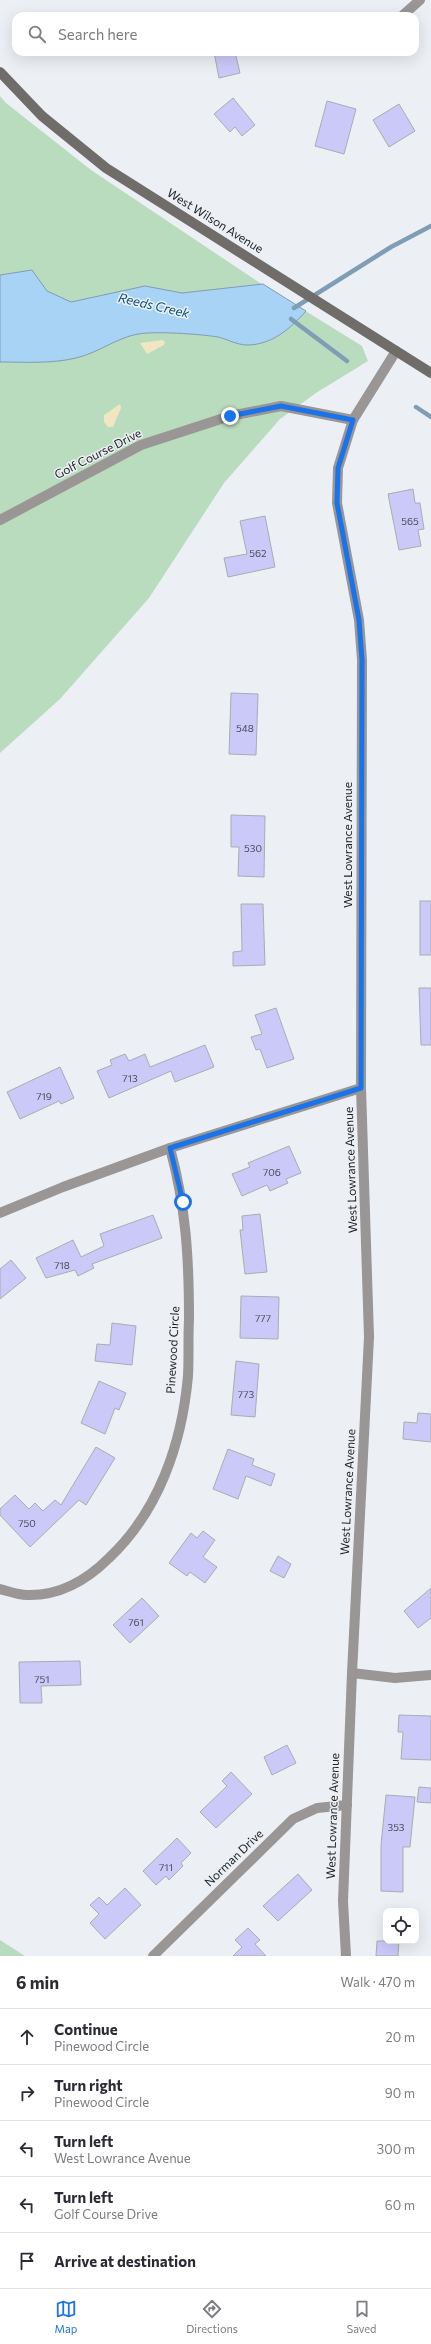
<!DOCTYPE html>
<meta charset="utf-8">
<style>
:root{--surface:#fff;--page:#f7f7f7;--text:#2b2b33;--muted:#7c7c81;--line:#e1e1e2;--accent:#1a73e8}
body{margin:0;font-family:Commissioner,sans-serif;background:var(--page);color:var(--text)}
.controls{position:absolute;right:12px;bottom:12px;display:grid;overflow:hidden;border-radius:8px;box-shadow:0 4px 16px #0002}
.controls button{width:36px;height:36px;display:grid;place-items:center;padding:0;border:0;border-bottom:1px solid var(--line);background:var(--surface);color:var(--text);font:20px sans-serif}
.stop{position:absolute;width:12px;height:12px;margin:-9px;border:3px solid #1a73e8;border-radius:50%;background:#fff}
.stop.end{background:#1a73e8;border-color:#fff;box-shadow:0 1px 4px #0008}
.list{margin:0;padding:0;list-style:none}
h2{display:flex;justify-content:space-between;align-items:center;height:52px;margin:0;padding:0 16px;font-size:17px}
h2 small{font-size:13px;font-weight:400;color:var(--muted)}
.list li{display:grid;grid-template-columns:26px 1fr auto;gap:12px;align-items:center;box-sizing:border-box;height:56px;padding:0 16px;border-top:1px solid var(--line)}
.list b{display:block;font-size:15px;white-space:nowrap}
.list p{margin:0;font-size:13px;white-space:nowrap;color:var(--muted)}
.list em{font-size:13px;font-style:normal;color:var(--muted)}
.icon{flex:none;width:22px;height:22px;fill:none;stroke:currentColor;stroke-width:2;stroke-linecap:round;stroke-linejoin:round}
.map{position:relative;flex:none;width:431px;height:1956px;overflow:hidden}
.search{position:absolute;background:var(--surface);box-shadow:0 4px 16px #0002;left:12px;right:12px;top:12px;height:44px;display:flex;align-items:center;gap:10px;box-sizing:border-box;padding:0 14px;border-radius:12px;color:var(--muted);font-size:15px}
.sheet{height:332px;background:var(--surface)}
nav{display:flex;justify-content:space-around;align-items:center;box-sizing:border-box;height:56px;border-top:1px solid var(--line);background:var(--surface);font-size:11px;color:var(--muted)}
nav a{display:grid;justify-items:center;gap:2px}
nav .on{color:var(--accent)}
.map>svg:first-child{display:block}
.green{fill:#b9dbbe}
.sand{fill:#f0e6c0}
.water{fill:#a8d3f4;stroke:#7f9db5}
.lines{fill:none;stroke-linecap:round;stroke-linejoin:round}
.stream{stroke:#7f9db5;stroke-width:4.5}
.building{fill:#cbc9f8;stroke:#ababb1}
.street{stroke:#999695;stroke-width:10}
.secondary{stroke:#6f6c6a;stroke-width:10}
.route{stroke:#1a73e8;stroke-width:5}
.labels{text-anchor:middle;stroke-width:3;stroke-linejoin:round;paint-order:stroke}
.number-label{font-size:10px;fill:#494a57}
.street-label{font-size:12px;fill:#1e1f21;stroke:#ecf0f5}
.water-label{font-size:13px;font-style:italic;fill:#055079;stroke:#ecf0f5}
</style>
<div class="map">
<svg width="431" height="1956" viewBox="0 0 431 1956">
<rect width="100%" height="100%" fill="#ecf0f5"/>
<!-- green -->
<g class="green">
<polygon points="0,96 6,103 91,170 257,281 362,346 368,361 316,393 280,419 224,483 149,598 60,699 0,753"/>
<polygon points="0,1940 25,1956 0,1956"/>
</g>
<!-- sand -->
<g class="sand">
<polygon points="162,340 165,342 164,345 147,354 140,343"/>
<polygon points="120,404 121,408 113,427 108,427 104,422 104,415"/>
</g>
<!-- water -->
<path class="water" d="M32,270L47,291L71,302L145,286L182,293L263,284L306,311C291,328 272,345 247,345C237,345 227,339 218,337C200,334 155,331 138,334C116,338 98,353 76,358C51,364 25,362 0,362V275Z"/>
<g class="lines">
<!-- stream -->
<g class="stream">
<polyline points="294,308 391,247 431,226"/>
<polyline points="291,319 347,361"/>
<polyline points="416,407 431,417"/>
</g>
</g>
<!-- building -->
<g class="building">
<polygon points="214,52 235,52 240,73 219,78"/>
<polygon points="233,98 255,125 242,136 235,127 230,132 214,114"/>
<polygon points="327,101 356,109 344,154 315,146"/>
<polygon points="399,104 415,131 389,147 373,120"/>
<polygon points="413,489 415,503 420,503 424,529 418,530 421,546 399,550 388,494"/>
<polygon points="265,516 275,567 228,577 224,558 247,554 240,521"/>
<polygon points="231,693 258,694 256,755 229,754"/>
<polygon points="231,815 265,816 264,877 238,876 239,847 231,847"/>
<rect x="420" y="901" width="11" height="54"/>
<polygon points="241,904 263,904 265,965 233,966 233,952 242,951"/>
<polygon points="419,988 431,988 431,1045 421,1045"/>
<polygon points="276,1008 294,1059 267,1068 260,1049 256,1050 251,1037 262,1034 255,1015"/>
<polygon points="205,1045 214,1067 175,1082 171,1071 109,1098 97,1071 112,1065 110,1060 125,1054 129,1061 145,1054 150,1067"/>
<polygon points="60,1067 74,1098 61,1104 59,1101 20,1119 7,1092"/>
<polygon points="289,1146 301,1173 286,1179 288,1183 270,1191 267,1185 242,1196 232,1174 250,1167 248,1163"/>
<polygon points="260,1214 267,1272 245,1274 240,1230 243,1230 242,1216"/>
<polygon points="153,1215 162,1238 92,1264 94,1268 78,1276 75,1270 46,1278 36,1258 73,1240 81,1257 104,1246 100,1234"/>
<polygon points="11,1260 26,1278 0,1299 0,1269"/>
<polygon points="241,1296 279,1297 278,1339 240,1338"/>
<polygon points="112,1323 136,1326 132,1365 95,1361 97,1344 110,1345"/>
<polygon points="236,1361 259,1364 255,1417 231,1415"/>
<polygon points="99,1381 126,1393 119,1410 115,1408 105,1434 81,1423"/>
<polygon points="418,1413 431,1414 431,1442 403,1439 404,1422 417,1423"/>
<polygon points="96,1447 115,1458 86,1505 79,1500 30,1547 0,1515 0,1509 15,1495 29,1509 35,1503 43,1511 55,1500 61,1505"/>
<polygon points="228,1449 254,1459 252,1465 275,1474 271,1486 246,1476 238,1499 213,1489"/>
<polygon points="203,1531 215,1540 203,1557 217,1567 205,1583 190,1572 187,1576 169,1563 191,1533 197,1538"/>
<polygon points="278,1556 291,1564 284,1578 270,1571"/>
<polygon points="431,1588 431,1618 418,1628 404,1611"/>
<polygon points="142,1598 159,1616 130,1643 113,1625"/>
<polygon points="80,1661 81,1685 41,1686 42,1703 20,1703 19,1662"/>
<polygon points="399,1715 431,1716 431,1760 401,1759 403,1732 398,1732"/>
<polygon points="287,1745 296,1763 272,1775 264,1757"/>
<polygon points="231,1772 252,1794 216,1828 200,1812 227,1786 222,1781"/>
<polygon points="419,1787 431,1788 431,1803 417,1802"/>
<polygon points="386,1795 415,1797 410,1847 403,1847 403,1892 381,1891 381,1845"/>
<polygon points="177,1838 191,1853 181,1863 183,1866 169,1880 166,1876 156,1885 143,1871"/>
<polygon points="298,1874 312,1890 278,1921 263,1906"/>
<polygon points="125,1888 141,1905 105,1939 90,1923 99,1914 90,1905 99,1897 107,1905"/>
<polygon points="248,1928 260,1940 255,1944 266,1956 233,1956 242,1947 235,1940"/>
<polygon points="377,1941 399,1941 398,1956 376,1956"/>
</g>
<g class="lines">
<!-- street -->
<g class="street">
<polyline points="402,16 420,0"/>
<polyline points="0,520 141,445 230,416 281,406 353,420"/>
<polyline points="170,1148 361,1088"/>
<path d="M0,1213L63,1187L170,1148C186,1207 189,1258 189,1319C188,1338 189,1357 188,1376C182,1443 159,1511 109,1558C87,1580 60,1596 27,1595C18,1595 8,1591 0,1589"/>
<polyline points="352,1673 395,1678 431,1675"/>
<polyline points="153,1956 293,1819 317,1808 347,1805"/>
<polyline points="346,1956 343,1901 352,1673 369,1337 361,1088 362,660 359,620 337,503 338,468 353,420 396,351"/>
</g>
<!-- secondary -->
<polyline class="secondary" points="0,72 42,116 106,168 431,373"/>
</g>
<g class="lines">
<!-- route -->
<polyline class="route" points="183,1202 170,1148 361,1088 362,660 359,620 337,503 338,468 353,420 281,406 230,416"/>
</g>
<g class="labels">
<!-- number labels -->
<g class="number-label">
<text x="410" y="525">565</text>
<text x="258" y="557">562</text>
<text x="245" y="732">548</text>
<text x="253" y="852">530</text>
<text x="130" y="1082">713</text>
<text x="44" y="1100">719</text>
<text x="272" y="1176">706</text>
<text x="62" y="1269">718</text>
<text x="263" y="1322">777</text>
<text x="246" y="1398">773</text>
<text x="27" y="1527">750</text>
<text x="136" y="1626">761</text>
<text x="42" y="1683">751</text>
<text x="396" y="1831">353</text>
<text x="166" y="1871">711</text>
</g>
<!-- street labels -->
<g class="street-label">
<text transform="translate(215 221) rotate(32)" y="4">West Wilson Avenue</text>
<text transform="translate(98 454) rotate(-27)" y="4">Golf Course Drive</text>
<text transform="translate(348 845) rotate(-90)" y="4">West Lowrance Avenue</text>
<text transform="translate(351 1170) rotate(-92)" y="4">West Lowrance Avenue</text>
<text transform="translate(173 1350) rotate(-87)" y="4">Pinewood Circle</text>
<text transform="translate(348 1492) rotate(-87)" y="4">West Lowrance Avenue</text>
<text transform="translate(333 1816) rotate(-88)" y="4">West Lowrance Avenue</text>
<text transform="translate(234 1858) rotate(-44)" y="4">Norman Drive</text>
</g>
<!-- water labels -->
<g class="water-label">
<text transform="translate(154 305) rotate(13)" y="5">Reeds Creek</text>
</g>
</g>
</svg>
<div class="controls">
<button><svg class="icon" aria-label="locate" viewBox="0 0 24 24"><circle cx="12" cy="12" r="6"/><path d="M12 2v4M12 18v4M2 12h4M18 12h4"/></svg></button>
</div>
<div class="stop" style="left:183px;top:1202px"></div>
<div class="stop end" style="left:230px;top:416px"></div>
<div class="search"><svg class="icon" aria-label="search" viewBox="0 0 24 24"><circle cx="10" cy="10" r="6"/><path d="M15 15l6 6"/></svg>Search here</div>
</div>
<section class="sheet">
<h2>6 min<small>Walk · 470 m</small></h2>
<ul class="list">
<li><svg class="icon" aria-label="ahead" viewBox="0 0 24 24"><path d="M12 20V5M6 11l6-6 6 6"/></svg><div><b>Continue</b><p>Pinewood Circle</p></div><em>20 m</em></li>
<li><svg class="icon" aria-label="right" viewBox="0 0 24 24"><path d="M7 20v-9h11M14 6l5 5-5 5"/></svg><div><b>Turn right</b><p>Pinewood Circle</p></div><em>90 m</em></li>
<li><svg class="icon" aria-label="left" viewBox="0 0 24 24"><path d="M17 20v-9H6M10 6l-5 5 5 5"/></svg><div><b>Turn left</b><p>West Lowrance Avenue</p></div><em>300 m</em></li>
<li><svg class="icon" aria-label="left" viewBox="0 0 24 24"><path d="M17 20v-9H6M10 6l-5 5 5 5"/></svg><div><b>Turn left</b><p>Golf Course Drive</p></div><em>60 m</em></li>
<li><svg class="icon" aria-label="arrive" viewBox="0 0 24 24"><path d="M6 21V4h12l-3 4 3 4H6"/></svg><div><b>Arrive at destination</b></div></li>
</ul>
</section>
<nav>
<a class="on"><svg class="icon" aria-label="map" viewBox="0 0 24 24"><path d="M3 6l6-2 6 2 6-2v14l-6 2-6-2-6 2zM9 4v14M15 6v14"/></svg>Map</a>
<a><svg class="icon" aria-label="directions" viewBox="0 0 24 24"><path d="M12 3l9 9-9 9-9-9zM9 14v-3h6M13 9l2 2-2 2"/></svg>Directions</a>
<a><svg class="icon" aria-label="saved" viewBox="0 0 24 24"><path d="M7 4h10v16l-5-4-5 4z"/></svg>Saved</a>
</nav>
